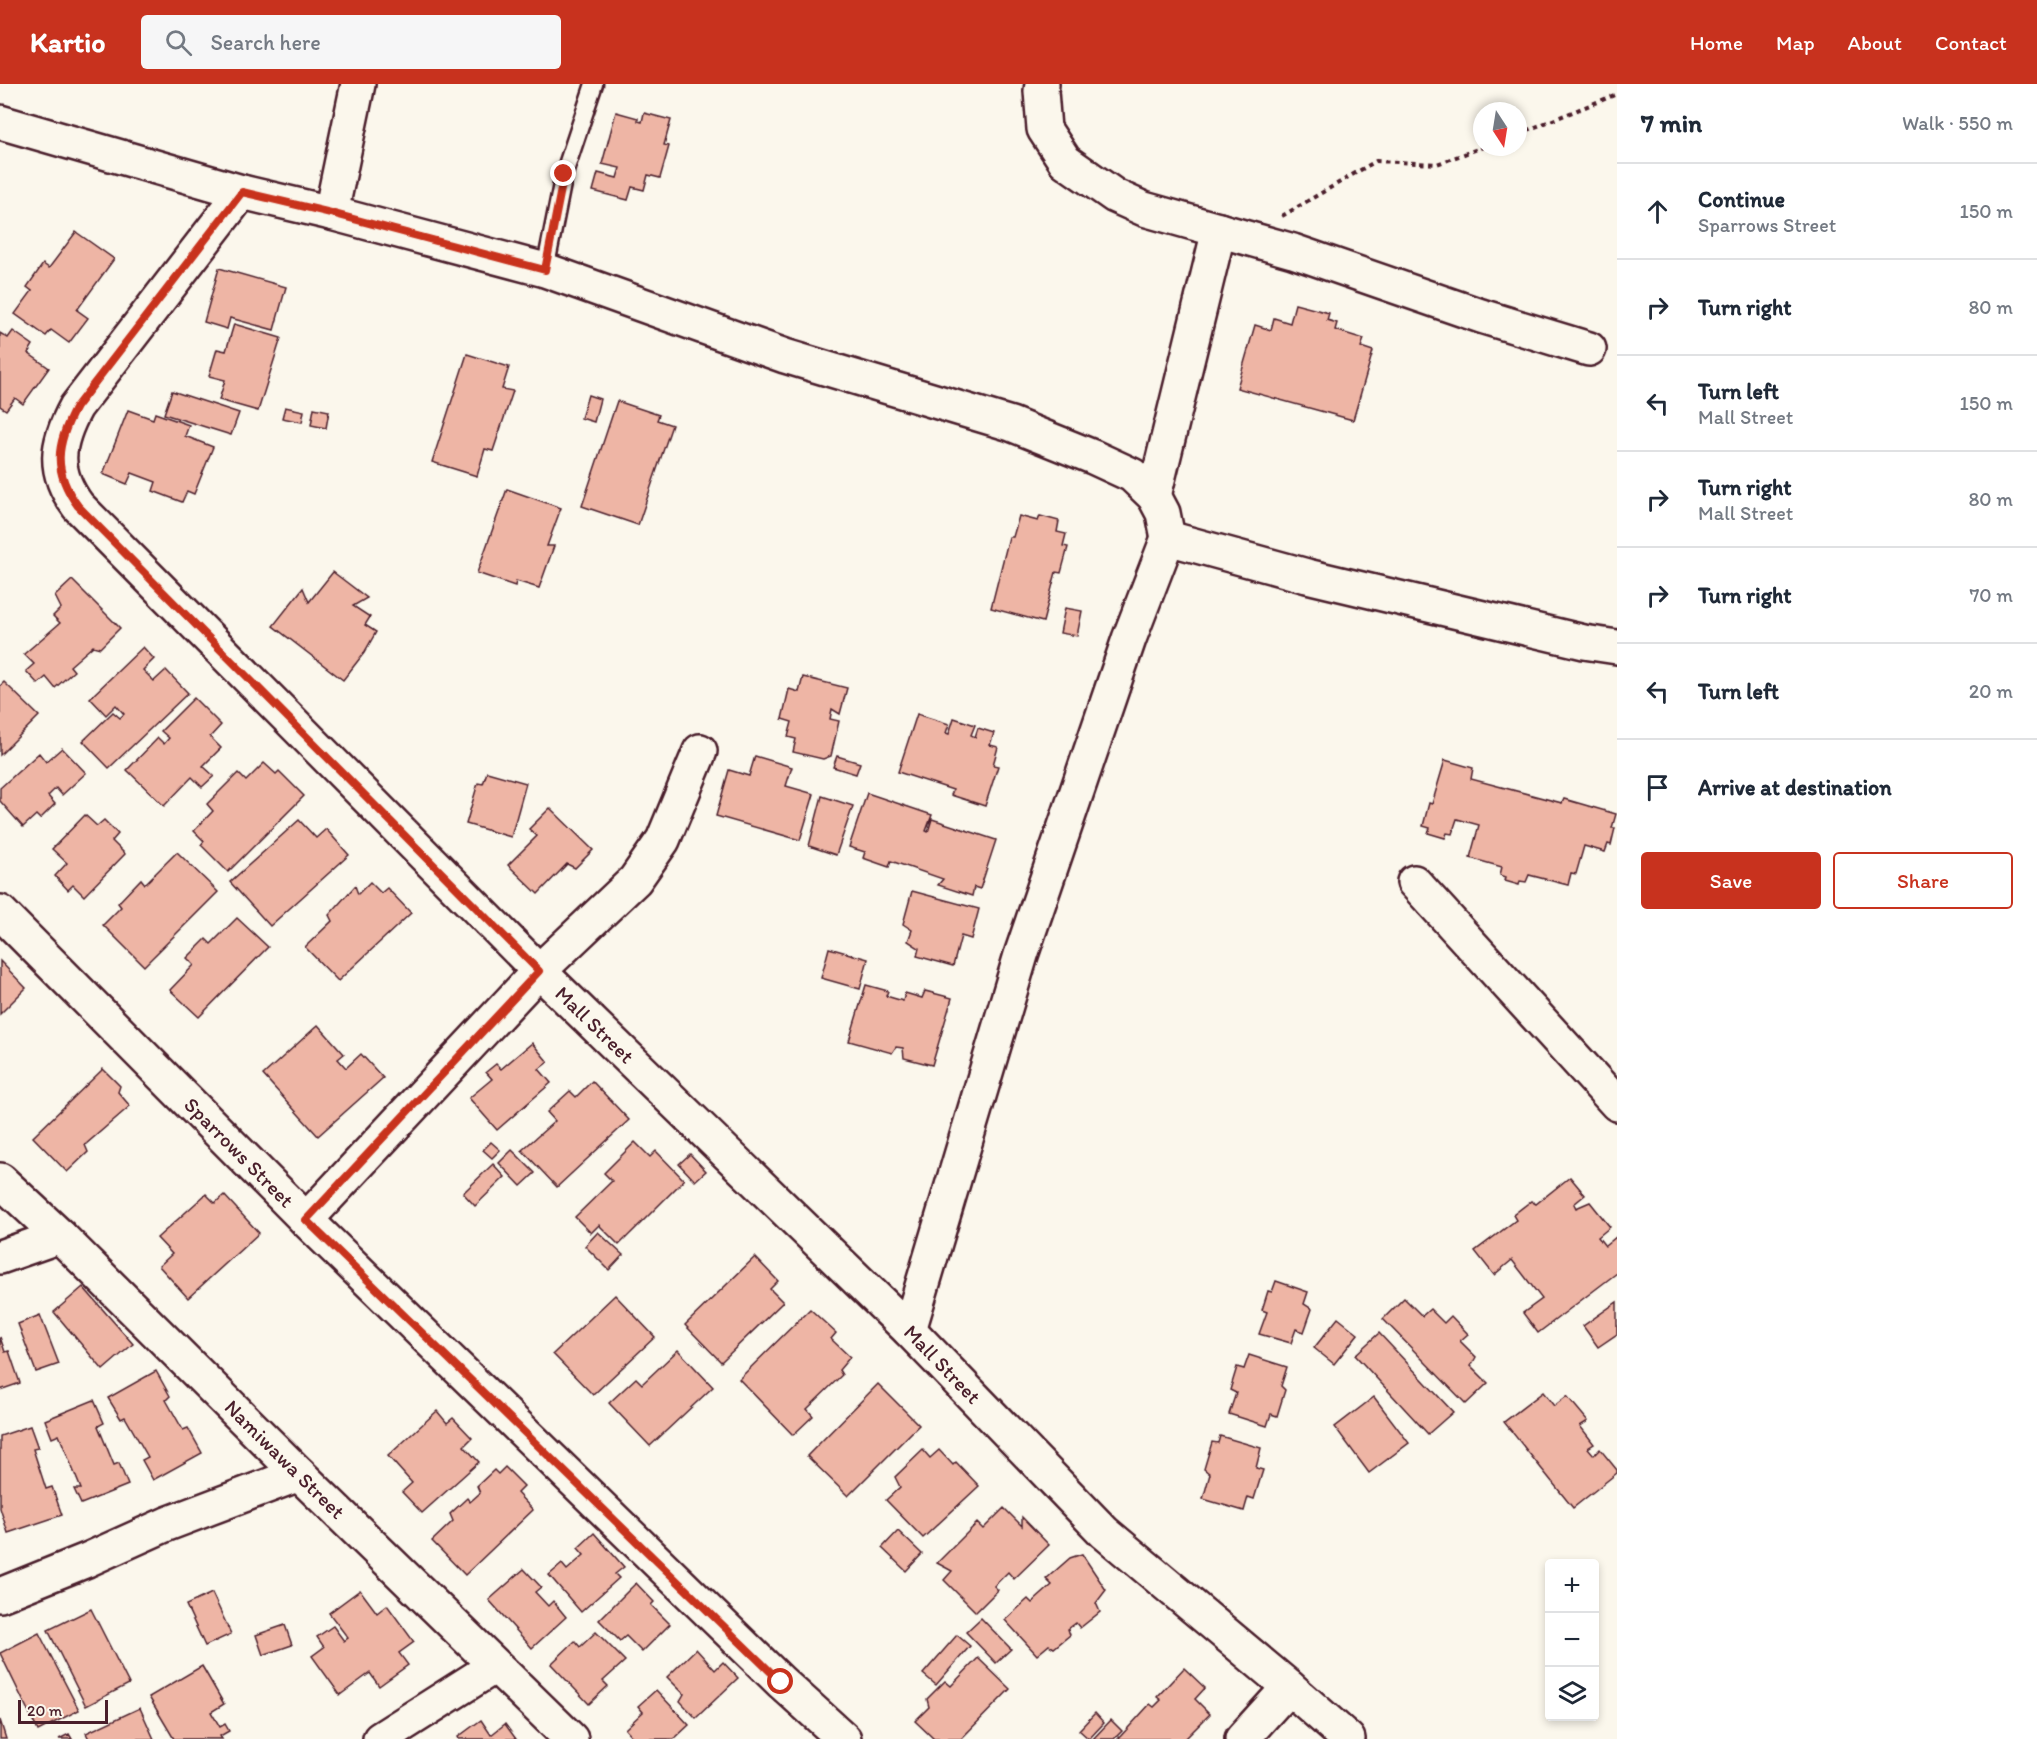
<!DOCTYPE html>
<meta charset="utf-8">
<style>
:root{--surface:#fff;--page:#f6f6f7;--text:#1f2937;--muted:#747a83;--line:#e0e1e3;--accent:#c8321e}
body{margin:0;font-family:Itim,sans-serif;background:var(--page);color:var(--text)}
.controls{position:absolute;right:18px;bottom:18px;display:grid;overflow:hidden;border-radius:6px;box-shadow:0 3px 9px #0003}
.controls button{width:54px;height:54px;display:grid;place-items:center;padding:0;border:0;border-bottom:2px solid var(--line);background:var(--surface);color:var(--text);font:30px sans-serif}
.compass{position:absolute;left:1473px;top:18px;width:54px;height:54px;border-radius:50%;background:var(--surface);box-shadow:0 3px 9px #0003;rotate:168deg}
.scale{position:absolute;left:18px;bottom:15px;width:90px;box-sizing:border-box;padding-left:6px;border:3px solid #4a1f2b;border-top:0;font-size:16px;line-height:21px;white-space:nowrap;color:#4a1f2b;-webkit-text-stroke:4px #fbf7ec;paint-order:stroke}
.stop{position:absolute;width:18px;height:18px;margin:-14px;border:4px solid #c8321e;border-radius:50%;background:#fff}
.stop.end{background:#c8321e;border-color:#fff;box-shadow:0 2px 6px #0008}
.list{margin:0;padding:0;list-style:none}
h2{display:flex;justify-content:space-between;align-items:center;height:78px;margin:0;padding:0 24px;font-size:26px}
h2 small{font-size:20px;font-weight:400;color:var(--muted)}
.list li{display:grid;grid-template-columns:39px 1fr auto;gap:18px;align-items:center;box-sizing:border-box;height:96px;padding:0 24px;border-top:2px solid var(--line)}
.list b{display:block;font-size:22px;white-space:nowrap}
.list p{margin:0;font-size:20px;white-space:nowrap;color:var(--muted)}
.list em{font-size:20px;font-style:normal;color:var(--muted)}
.actions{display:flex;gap:12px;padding:18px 24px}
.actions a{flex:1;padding:14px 0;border:2px solid var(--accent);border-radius:6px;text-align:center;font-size:21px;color:var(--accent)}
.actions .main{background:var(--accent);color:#fff}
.icon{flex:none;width:33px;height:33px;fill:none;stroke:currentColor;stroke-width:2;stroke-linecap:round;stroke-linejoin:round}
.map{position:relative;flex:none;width:1617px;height:1655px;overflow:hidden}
header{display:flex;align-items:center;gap:36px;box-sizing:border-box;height:84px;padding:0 30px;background:var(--accent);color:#fff}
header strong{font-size:28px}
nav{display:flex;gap:33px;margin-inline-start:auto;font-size:21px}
.search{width:420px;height:54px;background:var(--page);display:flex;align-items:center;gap:15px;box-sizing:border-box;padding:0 21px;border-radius:6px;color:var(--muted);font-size:22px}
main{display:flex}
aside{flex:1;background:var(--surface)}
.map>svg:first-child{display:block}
.building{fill:#eeb5a5;stroke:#4a1f2b;stroke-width:1.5}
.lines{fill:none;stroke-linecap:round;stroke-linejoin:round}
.service-casing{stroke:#4a1f2b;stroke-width:21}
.minor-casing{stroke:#4a1f2b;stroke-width:38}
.path{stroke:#4a1f2b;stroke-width:4;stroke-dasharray:4.5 4.5;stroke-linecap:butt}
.service{stroke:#fbf7ec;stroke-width:16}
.minor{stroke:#fbf7ec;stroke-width:33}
.route{stroke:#c8321e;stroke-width:8}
.labels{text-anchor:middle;stroke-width:5;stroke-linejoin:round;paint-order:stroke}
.street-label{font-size:21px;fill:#4a1f2b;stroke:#fbf7ec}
</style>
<header>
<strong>Kartio</strong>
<div class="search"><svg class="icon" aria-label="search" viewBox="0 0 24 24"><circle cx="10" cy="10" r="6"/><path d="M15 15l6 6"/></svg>Search here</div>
<nav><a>Home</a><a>Map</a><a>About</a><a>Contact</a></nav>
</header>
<main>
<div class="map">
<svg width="1617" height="1655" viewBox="0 0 1617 1655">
<rect width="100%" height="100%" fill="#fbf7ec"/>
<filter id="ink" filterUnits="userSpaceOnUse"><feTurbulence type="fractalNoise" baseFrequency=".0167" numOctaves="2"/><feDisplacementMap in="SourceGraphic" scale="12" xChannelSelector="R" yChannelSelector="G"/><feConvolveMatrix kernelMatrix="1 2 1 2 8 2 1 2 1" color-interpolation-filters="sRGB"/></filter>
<g filter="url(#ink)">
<!-- building -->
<g class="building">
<polygon points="616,28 638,34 638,37 642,38 644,29 671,36 664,61 669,62 660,94 648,91 644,106 632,103 628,116 593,107 598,89 617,94 620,84 602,80"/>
<polygon points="76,148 114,175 77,226 88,234 69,259 51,246 46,252 15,230 32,207 27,203 43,180 49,184"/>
<polygon points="219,184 286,203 274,246 230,234 227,245 204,238"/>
<polygon points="1295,220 1329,229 1327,236 1337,239 1335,246 1364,255 1361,263 1373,267 1353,336 1237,304 1255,241 1271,246 1274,234 1290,239"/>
<polygon points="234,240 281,254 258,327 219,316 225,296 209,292 217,265 226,267"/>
<polygon points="13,247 33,261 28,269 49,284 23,320 15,314 6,326 0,322 0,249 8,254"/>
<polygon points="467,270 509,283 502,305 513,307 493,367 485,365 477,392 432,378"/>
<polygon points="172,307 239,329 231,351 164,330"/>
<polygon points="588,311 600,315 594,338 581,334"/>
<polygon points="617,317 659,331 657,336 672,341 638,441 582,422"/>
<polygon points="285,323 304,327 302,338 282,334"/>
<polygon points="314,324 329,327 326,344 311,341"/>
<polygon points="128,326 153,335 155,329 189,341 185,352 213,363 194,410 187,407 182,418 153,407 156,398 132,389 127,400 103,390"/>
<polygon points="507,405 561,424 547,462 554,462 539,504 516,497 515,502 477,489"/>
<polygon points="1019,432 1038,437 1040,432 1059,437 1057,448 1066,450 1063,462 1068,463 1061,489 1056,488 1043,538 991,524 1009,453 1013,453"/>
<polygon points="333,488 367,514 353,522 370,533 365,541 376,548 364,569 343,596 273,542 303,504 309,518"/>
<polygon points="72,496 120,544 100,564 93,562 70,582 74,587 55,604 46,593 38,600 26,587 34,580 24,570 60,539 53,532 61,524 55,512"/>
<polygon points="1065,524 1082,527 1077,552 1060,549"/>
<polygon points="143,563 154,575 143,586 154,597 166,586 188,609 109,684 83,657 113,628 120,634 124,630 116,621 106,631 90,614"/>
<polygon points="803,593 847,604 840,630 832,625 830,635 839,637 831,672 823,675 793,668 796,655 788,653 792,638 782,635 789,605 799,608"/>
<polygon points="4,598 39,632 0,671 0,602"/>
<polygon points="194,614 221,641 210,653 221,664 203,682 214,692 202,703 192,693 164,722 127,686 158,654 164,660 169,654 161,647"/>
<polygon points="917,630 949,640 946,649 949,650 954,634 975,641 971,651 975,653 978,644 994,649 990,661 998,663 993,681 998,682 985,722 951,711 953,706 898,688"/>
<polygon points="62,664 86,689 62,711 56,704 48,712 55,720 40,735 36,731 23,743 0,717 0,704 39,669 46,678"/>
<polygon points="755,672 792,683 786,702 814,710 800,756 716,732 729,686 749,692"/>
<polygon points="837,672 860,679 856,690 833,683"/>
<polygon points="1445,676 1473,684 1471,695 1562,719 1564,715 1616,730 1612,744 1615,744 1611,761 1608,760 1605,768 1584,762 1576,790 1571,789 1568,801 1529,791 1526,798 1520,797 1519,801 1505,797 1506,793 1500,791 1502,783 1470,774 1479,741 1457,735 1452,750 1447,749 1445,754 1428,749 1430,744 1423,742 1429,719 1432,720"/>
<polygon points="264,679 276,690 279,687 304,712 228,788 201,761 204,757 194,747 213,727 207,720 238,689 246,697"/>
<polygon points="487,688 526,699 511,753 466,740 478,699 483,700"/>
<polygon points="867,709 932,731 926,747 928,748 932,735 996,756 980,805 974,803 972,812 938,801 943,795 891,777 889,783 863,774 865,768 849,763"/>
<polygon points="822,712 853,722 836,771 809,762"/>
<polygon points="550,724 593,766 575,784 567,780 538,810 508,781 537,752 529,745"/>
<polygon points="85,731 97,742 104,736 118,750 112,757 125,770 84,812 73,801 68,806 55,792 67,779 52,765"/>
<polygon points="299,736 316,754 326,745 349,771 270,842 230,798"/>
<polygon points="177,768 218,808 144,882 103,841 121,823 118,819 141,795 145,800"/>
<polygon points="370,798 381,809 387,804 411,829 338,897 305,863 332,837 329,831 355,802 358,810"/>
<polygon points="912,807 979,825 971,855 961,852 953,882 917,872 919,864 908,857 912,846 903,840"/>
<polygon points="237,834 268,863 199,933 170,906 194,881 187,874 206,855 211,860"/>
<polygon points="829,864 868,875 860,905 821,894"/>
<polygon points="0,877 26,904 0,930"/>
<polygon points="866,901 888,907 886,912 903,917 905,909 922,914 925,907 952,914 932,981 904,974 903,964 896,963 892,969 849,957"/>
<polygon points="318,941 344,970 338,975 346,984 361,970 383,994 318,1052 263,991"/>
<polygon points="532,959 548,978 539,985 551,999 497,1046 469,1014 492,995 486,988 496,980 501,985"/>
<polygon points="103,985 120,1002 118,1008 130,1022 85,1061 88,1068 67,1088 33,1053"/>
<polygon points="592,997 629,1036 557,1103 522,1066 555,1037 547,1028 570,1007 576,1013"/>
<polygon points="491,1058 500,1066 492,1074 483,1066"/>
<polygon points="635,1058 650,1073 656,1067 684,1096 619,1161 599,1141 591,1149 575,1133 612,1097 604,1089"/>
<polygon points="512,1066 535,1089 521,1102 499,1079"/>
<polygon points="690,1070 706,1087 695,1097 679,1080"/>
<polygon points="493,1080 505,1093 475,1122 463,1109"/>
<polygon points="1570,1093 1585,1111 1574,1120 1576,1124 1590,1118 1610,1143 1598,1153 1605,1162 1616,1153 1617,1155 1617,1189 1538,1249 1523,1229 1542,1215 1512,1176 1494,1191 1475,1167 1516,1136 1513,1131 1531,1117 1536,1120"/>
<polygon points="206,1110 215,1119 224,1111 259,1149 188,1214 159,1182 172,1170 157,1154"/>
<polygon points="598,1148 623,1171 609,1186 585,1162"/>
<polygon points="755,1173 778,1197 770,1205 783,1218 721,1278 685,1241"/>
<polygon points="1276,1197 1308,1208 1304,1220 1312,1225 1304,1248 1296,1245 1291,1259 1259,1250 1267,1228 1262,1226 1268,1207 1272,1208"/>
<polygon points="83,1203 133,1260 103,1286 54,1228"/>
<polygon points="615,1211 655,1253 593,1311 553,1270"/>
<polygon points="1404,1214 1422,1232 1430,1225 1444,1239 1451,1232 1468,1250 1460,1257 1476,1273 1471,1282 1488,1299 1466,1320 1383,1235"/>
<polygon points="1617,1218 1617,1250 1598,1263 1583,1242"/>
<polygon points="810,1225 836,1249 831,1255 850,1273 839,1286 842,1291 807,1325 813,1332 793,1351 739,1295"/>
<polygon points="40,1231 59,1280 36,1288 18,1240"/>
<polygon points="1338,1234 1358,1250 1334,1280 1314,1264"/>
<polygon points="1379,1249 1453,1328 1428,1350 1355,1271"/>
<polygon points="0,1253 5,1268 9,1267 20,1299 0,1306"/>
<polygon points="678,1266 713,1303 650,1362 609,1319 636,1294 642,1300"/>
<polygon points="1249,1271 1287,1283 1281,1302 1285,1306 1277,1332 1271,1330 1267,1342 1229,1330 1236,1309 1230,1306 1237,1283 1244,1285"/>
<polygon points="156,1287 170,1312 166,1316 183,1346 188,1344 202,1369 153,1396 142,1376 148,1373 125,1333 121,1335 108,1314"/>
<polygon points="878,1300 919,1341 848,1412 807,1372"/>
<polygon points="1543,1308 1554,1322 1567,1312 1588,1337 1580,1342 1594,1360 1588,1364 1594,1371 1600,1365 1617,1386 1617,1389 1573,1424 1504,1338"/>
<polygon points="1374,1313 1409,1359 1369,1389 1335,1343"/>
<polygon points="94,1316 104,1339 98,1342 114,1381 119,1379 128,1401 81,1420 74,1405 81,1405 59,1351 52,1354 45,1336"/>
<polygon points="437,1327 447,1339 453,1334 472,1354 464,1362 479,1378 422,1429 402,1408 412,1399 388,1372"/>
<polygon points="30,1342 38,1364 33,1365 46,1405 52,1403 62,1431 8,1449 0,1424 0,1352"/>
<polygon points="1220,1352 1261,1364 1256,1384 1263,1386 1254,1415 1248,1413 1244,1427 1203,1415 1210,1390 1204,1385 1212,1358 1218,1359"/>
<polygon points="923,1366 930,1374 939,1366 953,1381 956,1378 979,1402 923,1454 886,1416 900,1403 895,1393"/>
<polygon points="505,1383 524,1402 517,1409 533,1426 465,1491 432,1457 453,1437 450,1430 467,1414 470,1418 480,1409 477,1402 494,1386 498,1390"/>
<polygon points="1004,1424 1022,1442 1022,1433 1049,1461 1014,1495 1008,1488 994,1502 998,1506 976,1528 944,1496 952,1487 937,1479 977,1439 983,1445"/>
<polygon points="898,1447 922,1470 906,1487 882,1464"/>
<polygon points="594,1449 624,1483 615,1490 619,1494 581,1528 549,1491 562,1480 567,1486 584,1471 578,1464"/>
<polygon points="1082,1470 1106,1506 1096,1519 1100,1528 1080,1544 1076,1539 1068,1545 1070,1551 1054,1564 1049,1561 1037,1571 1005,1536 1028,1515 1032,1519 1052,1501 1046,1495 1070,1474"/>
<polygon points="524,1485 541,1503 535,1508 548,1522 553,1517 566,1533 532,1564 489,1516"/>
<polygon points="636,1499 654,1518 651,1521 670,1540 642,1568 626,1552 620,1557 599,1536"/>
<polygon points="360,1506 377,1529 387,1521 414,1558 399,1569 408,1581 379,1602 370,1589 340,1611 312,1572 324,1563 317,1553 333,1542 344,1557 348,1554 329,1529"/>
<polygon points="212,1509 231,1550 205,1562 186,1521"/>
<polygon points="91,1525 129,1600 86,1622 48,1546"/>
<polygon points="981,1534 1011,1565 996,1579 966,1548"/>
<polygon points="285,1541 292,1561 263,1571 256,1551"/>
<polygon points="596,1548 625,1577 603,1597 608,1602 589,1620 551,1580 575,1557 580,1563"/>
<polygon points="39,1549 79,1626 38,1647 0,1569"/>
<polygon points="957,1551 970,1562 936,1601 923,1590"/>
<polygon points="696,1565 715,1586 723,1578 738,1594 696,1634 680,1617 684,1610 667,1593"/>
<polygon points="978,1574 1010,1605 961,1655 934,1655 915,1637 929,1623 927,1615 945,1597 951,1602"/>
<polygon points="202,1582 224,1620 211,1628 220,1643 225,1640 229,1647 220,1652 222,1655 174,1655 149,1613"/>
<polygon points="1184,1584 1205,1604 1195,1615 1210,1630 1185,1655 1118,1655 1150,1620 1154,1623 1161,1616 1157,1613"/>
<polygon points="656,1606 689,1641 674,1655 634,1655 625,1645 643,1628 638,1622"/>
<polygon points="140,1624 154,1655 89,1655 86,1649"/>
<polygon points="1095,1629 1104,1639 1089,1655 1079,1646"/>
<polygon points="0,1636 6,1655 0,1655"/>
<polygon points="481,1636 491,1651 505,1640 516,1655 459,1655 458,1653"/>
<polygon points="1111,1636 1122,1647 1114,1655 1093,1655"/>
<polygon points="69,1650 72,1655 59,1655"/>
</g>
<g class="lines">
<!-- service casing -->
<g class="service-casing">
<polyline id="service" points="545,186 564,90 594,0"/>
</g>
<!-- minor casing -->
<g class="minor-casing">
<g id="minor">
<polyline points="1042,0 1041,7 1044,45 1065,77 1115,112 1144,125 1293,167 1481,232 1589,265"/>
<polyline points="0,38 242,108 331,129 545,186 785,272 1011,340 1093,373 1132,391 1154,412 1163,429 1168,454"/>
<path id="s1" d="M242,108L76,323C56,360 52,387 78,422L539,887L909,1246L1104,1448L1289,1603L1348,1655"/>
<polyline points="331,129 358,0"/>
<polyline points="1154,412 1219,146"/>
<polyline points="1414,798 1617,1020"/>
<path id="s2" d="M0,828L306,1136L781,1598L844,1655"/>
<path id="s3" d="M0,1096L60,1152L299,1390L571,1655"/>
<polyline points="306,1136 539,887 635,796 663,756 700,667"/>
<polyline points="0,1173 60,1152"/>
<polyline points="909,1246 1021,871 1129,555 1168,454 1307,492 1584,558 1617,563"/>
<polyline points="0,1511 87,1476 167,1440 299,1390"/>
<polyline points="380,1655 495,1582"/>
<polyline points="1242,1655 1289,1603"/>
</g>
</g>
<!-- path -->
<g class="path">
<polyline points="1518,50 1617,10"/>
<polyline points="1282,132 1376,77 1437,80 1483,63"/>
</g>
<!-- service -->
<use href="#service" class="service"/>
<!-- minor -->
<use href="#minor" class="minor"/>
</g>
</g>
<g class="lines" filter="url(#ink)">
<!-- route -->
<path class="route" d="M564,90L545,186L331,129L242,108L76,323C56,360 52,387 78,422L539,887L306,1136L781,1598"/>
</g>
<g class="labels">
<!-- street labels -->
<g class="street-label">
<text dy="7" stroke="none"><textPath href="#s1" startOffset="1110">Mall Street</textPath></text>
<text dy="7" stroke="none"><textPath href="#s2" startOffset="339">Sparrows Street</textPath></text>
<text dy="7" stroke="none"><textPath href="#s1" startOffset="1596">Mall Street</textPath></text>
<text dy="7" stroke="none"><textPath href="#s3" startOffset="399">Namiwawa Street</textPath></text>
</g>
</g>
</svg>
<div class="controls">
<button>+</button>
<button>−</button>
<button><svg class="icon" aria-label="layers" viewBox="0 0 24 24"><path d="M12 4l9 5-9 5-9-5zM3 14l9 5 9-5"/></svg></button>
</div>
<svg class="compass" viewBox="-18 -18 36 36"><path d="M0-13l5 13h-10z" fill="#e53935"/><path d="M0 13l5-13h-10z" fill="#747a83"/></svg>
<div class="scale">20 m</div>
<div class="stop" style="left:781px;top:1598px"></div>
<div class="stop end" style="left:564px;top:90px"></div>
</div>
<aside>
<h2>7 min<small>Walk · 550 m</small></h2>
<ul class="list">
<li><svg class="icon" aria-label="ahead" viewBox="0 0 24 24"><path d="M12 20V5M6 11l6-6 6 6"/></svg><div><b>Continue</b><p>Sparrows Street</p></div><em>150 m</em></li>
<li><svg class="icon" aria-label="right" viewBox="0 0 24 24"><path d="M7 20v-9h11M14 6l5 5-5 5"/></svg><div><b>Turn right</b></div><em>80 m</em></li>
<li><svg class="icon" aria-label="left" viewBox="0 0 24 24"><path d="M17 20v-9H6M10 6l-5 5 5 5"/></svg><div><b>Turn left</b><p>Mall Street</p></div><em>150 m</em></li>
<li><svg class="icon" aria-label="right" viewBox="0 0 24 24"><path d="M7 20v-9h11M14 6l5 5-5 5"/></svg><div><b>Turn right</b><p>Mall Street</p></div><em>80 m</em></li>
<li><svg class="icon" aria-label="right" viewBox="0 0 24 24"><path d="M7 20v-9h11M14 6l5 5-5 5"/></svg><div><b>Turn right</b></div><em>70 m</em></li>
<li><svg class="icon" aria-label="left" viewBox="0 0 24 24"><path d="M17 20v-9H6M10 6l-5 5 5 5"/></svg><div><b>Turn left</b></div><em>20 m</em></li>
<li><svg class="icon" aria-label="arrive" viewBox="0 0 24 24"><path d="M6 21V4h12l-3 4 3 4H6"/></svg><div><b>Arrive at destination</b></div></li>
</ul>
<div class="actions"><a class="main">Save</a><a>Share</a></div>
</aside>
</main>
